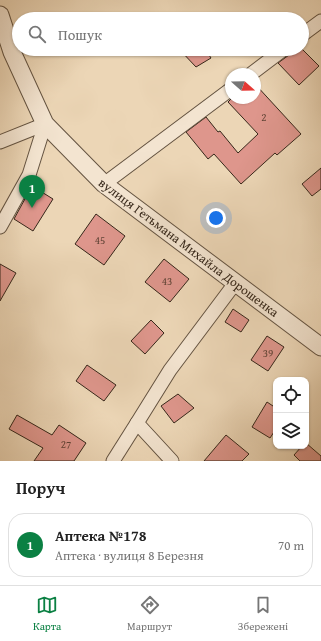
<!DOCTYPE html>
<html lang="uk">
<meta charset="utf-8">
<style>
:root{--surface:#fff;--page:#f6f6f6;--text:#222;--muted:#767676;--line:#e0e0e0;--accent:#0b8043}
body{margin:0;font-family:"Gentium Book Plus",serif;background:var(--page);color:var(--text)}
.controls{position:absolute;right:12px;bottom:12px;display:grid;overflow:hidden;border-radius:8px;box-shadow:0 1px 3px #0004}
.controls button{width:36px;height:36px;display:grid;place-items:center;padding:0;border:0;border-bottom:1px solid var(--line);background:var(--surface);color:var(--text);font:20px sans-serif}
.compass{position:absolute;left:225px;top:68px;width:36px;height:36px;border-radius:50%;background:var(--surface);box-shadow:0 1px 3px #0004;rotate:110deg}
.you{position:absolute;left:216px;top:218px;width:14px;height:14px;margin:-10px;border:3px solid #fff;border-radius:50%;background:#1a73e8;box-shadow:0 0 0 6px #1a73e833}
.badge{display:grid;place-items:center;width:26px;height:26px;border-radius:50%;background:var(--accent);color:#fff;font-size:13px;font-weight:700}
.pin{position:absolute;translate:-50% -33px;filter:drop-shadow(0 1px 2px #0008)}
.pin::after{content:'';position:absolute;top:21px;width:14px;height:12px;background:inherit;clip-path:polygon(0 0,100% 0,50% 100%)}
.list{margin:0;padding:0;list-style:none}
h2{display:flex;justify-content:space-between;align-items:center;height:52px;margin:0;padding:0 16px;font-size:17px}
h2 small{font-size:13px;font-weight:400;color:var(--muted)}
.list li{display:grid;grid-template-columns:26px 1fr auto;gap:12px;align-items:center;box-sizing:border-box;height:64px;margin:0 8px 8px;padding:0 8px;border:1px solid var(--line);border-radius:16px}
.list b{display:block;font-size:15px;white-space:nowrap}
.list p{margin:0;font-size:13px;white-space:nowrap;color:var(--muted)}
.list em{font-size:13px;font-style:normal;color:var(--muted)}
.icon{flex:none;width:22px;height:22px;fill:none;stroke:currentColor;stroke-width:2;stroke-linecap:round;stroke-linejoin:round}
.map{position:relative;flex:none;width:321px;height:461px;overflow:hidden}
.search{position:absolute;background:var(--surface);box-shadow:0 1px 3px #0004;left:12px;right:12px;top:12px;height:44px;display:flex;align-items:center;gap:10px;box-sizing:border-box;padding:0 14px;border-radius:22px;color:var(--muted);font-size:15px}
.sheet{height:124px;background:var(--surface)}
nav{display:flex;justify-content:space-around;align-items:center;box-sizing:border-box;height:56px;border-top:1px solid var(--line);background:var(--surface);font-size:11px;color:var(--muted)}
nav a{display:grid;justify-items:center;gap:2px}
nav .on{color:var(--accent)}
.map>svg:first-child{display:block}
.building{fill:#de968c;stroke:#36271a}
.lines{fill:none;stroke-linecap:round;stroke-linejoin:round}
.minor-casing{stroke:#645341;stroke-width:15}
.tertiary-casing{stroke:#645341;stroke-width:19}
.minor{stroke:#f3e4d0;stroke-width:13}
.tertiary{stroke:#f3e4d0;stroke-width:17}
.labels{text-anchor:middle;stroke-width:3;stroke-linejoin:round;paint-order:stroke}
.number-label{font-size:11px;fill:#604336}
.street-label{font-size:13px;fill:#36271a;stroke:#f3e4d0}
</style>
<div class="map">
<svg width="321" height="461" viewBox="0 0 321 461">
<rect width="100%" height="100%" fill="#ecd6b6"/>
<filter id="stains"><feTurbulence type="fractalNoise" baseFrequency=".005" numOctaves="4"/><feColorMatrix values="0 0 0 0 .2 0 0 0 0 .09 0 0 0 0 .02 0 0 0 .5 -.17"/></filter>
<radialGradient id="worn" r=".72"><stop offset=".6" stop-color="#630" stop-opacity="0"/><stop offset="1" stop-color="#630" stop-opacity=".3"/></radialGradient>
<!-- building -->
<g class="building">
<polygon points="179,49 205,49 211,58 196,67"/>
<polygon points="292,49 302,49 319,66 299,85 278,63 289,55"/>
<polygon points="255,84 301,134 277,155 275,153 241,184 214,154 208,159 186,132 206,117 218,132 220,131 238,153 258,134 228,102 232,98 255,98"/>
<polygon points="321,168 321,189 312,196 302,184"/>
<polygon points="32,186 53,199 33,231 14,219"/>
<polygon points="96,214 125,236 104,265 75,244"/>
<polygon points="164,259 189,279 170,302 145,282"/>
<polygon points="0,264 16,273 0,301"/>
<polygon points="233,309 249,320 241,332 225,322"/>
<polygon points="151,320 164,333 145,354 131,341"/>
<polygon points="267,336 284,347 268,371 251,360"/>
<polygon points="87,365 116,385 104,401 76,381"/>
<polygon points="178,394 194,408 174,423 161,406"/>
<polygon points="267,402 276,408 276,429 270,438 252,427"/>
<polygon points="17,415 52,435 59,425 86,443 74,461 34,461 43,448 9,429"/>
<polygon points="226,435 249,454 242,461 204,461"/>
<polygon points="306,443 321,456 321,461 300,461 294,455 302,446 306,446"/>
</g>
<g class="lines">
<!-- minor casing -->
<g class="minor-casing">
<g id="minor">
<polyline points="302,35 321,21"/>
<polyline points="251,74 284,49"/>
<polyline points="0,142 45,124"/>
<polyline points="104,184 231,89"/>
<polyline points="0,227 29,175 45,124"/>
<polyline points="113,461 137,423"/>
<polyline points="172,461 137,423 170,370 236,282"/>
</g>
</g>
<!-- tertiary casing -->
<g class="tertiary-casing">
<polyline id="tertiary" points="0,15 12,52 45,124 104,184 321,347"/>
</g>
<!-- minor -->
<use href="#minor" class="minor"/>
<!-- tertiary -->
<use href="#tertiary" class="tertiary"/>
</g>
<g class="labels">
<!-- number labels -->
<g class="number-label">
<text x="264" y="121">2</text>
<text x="100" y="244">45</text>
<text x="167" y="285">43</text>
<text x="268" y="357">39</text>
<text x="66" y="448">27</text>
</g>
<!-- street labels -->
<g class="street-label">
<text transform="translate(189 247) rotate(37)" y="5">вулиця Гетьмана Михайла Дорошенка</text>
</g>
</g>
<rect width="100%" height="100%" filter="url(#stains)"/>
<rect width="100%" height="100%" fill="url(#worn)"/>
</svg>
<div class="controls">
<button><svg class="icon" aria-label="locate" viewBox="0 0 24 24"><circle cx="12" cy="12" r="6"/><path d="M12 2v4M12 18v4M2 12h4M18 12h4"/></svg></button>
<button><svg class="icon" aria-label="layers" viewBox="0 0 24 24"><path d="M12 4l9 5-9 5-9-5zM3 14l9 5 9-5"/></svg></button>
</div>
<svg class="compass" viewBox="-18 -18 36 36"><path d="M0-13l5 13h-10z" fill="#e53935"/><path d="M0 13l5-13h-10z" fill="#767676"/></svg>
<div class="you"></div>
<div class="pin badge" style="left:32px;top:208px">1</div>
<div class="search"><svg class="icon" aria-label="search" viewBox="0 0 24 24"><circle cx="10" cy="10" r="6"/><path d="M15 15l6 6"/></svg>Пошук</div>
</div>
<section class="sheet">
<h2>Поруч<small></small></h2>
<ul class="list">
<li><span class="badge">1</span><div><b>Аптека №178</b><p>Аптека · вулиця 8 Березня</p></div><em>70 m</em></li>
</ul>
</section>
<nav>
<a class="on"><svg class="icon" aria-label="map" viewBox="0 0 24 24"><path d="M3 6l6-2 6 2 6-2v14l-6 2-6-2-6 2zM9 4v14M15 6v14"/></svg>Карта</a>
<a><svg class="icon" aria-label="directions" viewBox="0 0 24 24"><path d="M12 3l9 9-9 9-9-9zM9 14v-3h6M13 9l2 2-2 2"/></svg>Маршрут</a>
<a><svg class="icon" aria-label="saved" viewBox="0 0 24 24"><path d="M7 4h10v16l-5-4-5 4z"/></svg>Збережені</a>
</nav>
